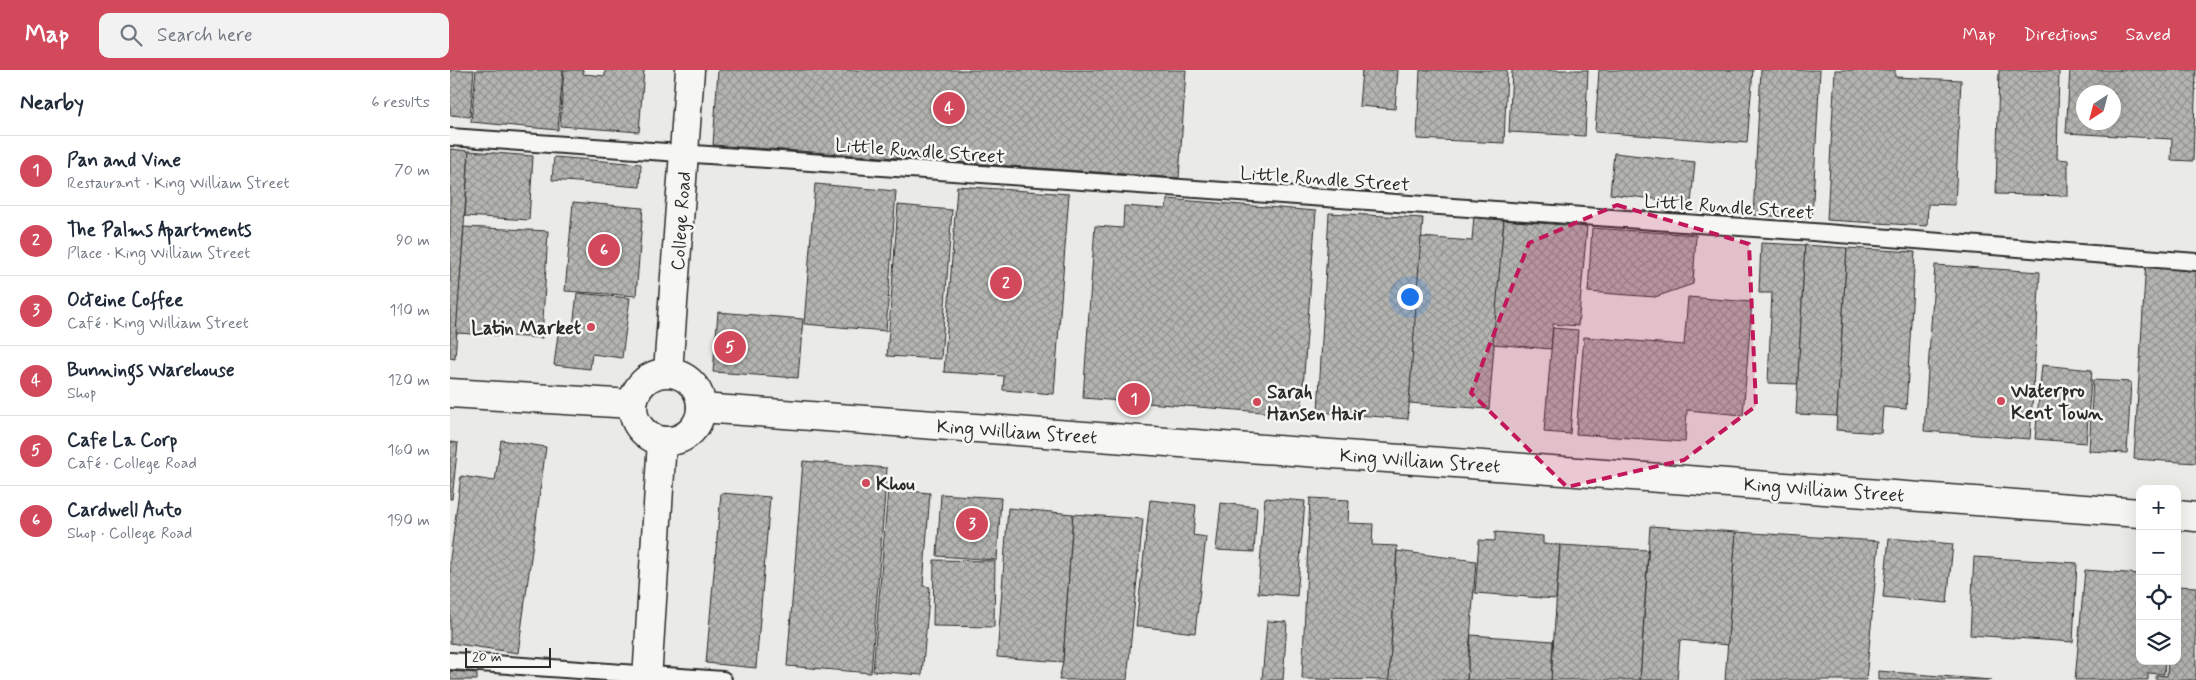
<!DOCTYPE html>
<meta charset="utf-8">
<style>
:root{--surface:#fff;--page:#f2f2f3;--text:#1f2937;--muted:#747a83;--line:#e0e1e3;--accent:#d1495b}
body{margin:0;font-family:Mynerve,sans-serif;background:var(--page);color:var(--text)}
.controls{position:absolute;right:15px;bottom:15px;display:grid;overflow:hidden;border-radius:10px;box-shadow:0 5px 20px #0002}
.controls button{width:45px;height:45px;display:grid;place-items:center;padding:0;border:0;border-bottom:1px solid var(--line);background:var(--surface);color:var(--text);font:25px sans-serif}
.compass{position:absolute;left:1626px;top:15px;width:45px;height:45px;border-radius:50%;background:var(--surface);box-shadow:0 5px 20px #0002;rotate:216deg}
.scale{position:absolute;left:15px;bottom:12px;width:86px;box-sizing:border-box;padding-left:5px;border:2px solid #2b2b2b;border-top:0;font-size:14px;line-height:18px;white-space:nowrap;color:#2b2b2b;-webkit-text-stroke:4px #f6f6f2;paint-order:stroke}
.you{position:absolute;left:959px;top:226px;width:18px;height:18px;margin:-12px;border:4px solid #fff;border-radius:50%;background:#1a73e8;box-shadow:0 0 0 8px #1a73e833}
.badge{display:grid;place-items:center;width:32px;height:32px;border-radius:50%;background:var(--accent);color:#fff;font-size:16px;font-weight:700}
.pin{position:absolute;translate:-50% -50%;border:2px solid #fff;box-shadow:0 1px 5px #0006}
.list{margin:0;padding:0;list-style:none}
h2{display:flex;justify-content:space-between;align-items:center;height:65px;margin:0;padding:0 20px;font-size:21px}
h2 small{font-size:16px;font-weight:400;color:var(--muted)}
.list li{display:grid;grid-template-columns:32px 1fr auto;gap:15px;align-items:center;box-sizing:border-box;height:70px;padding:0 20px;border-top:1px solid var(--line)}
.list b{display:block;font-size:19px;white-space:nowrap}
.list p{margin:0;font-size:16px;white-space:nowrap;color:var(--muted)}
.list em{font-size:16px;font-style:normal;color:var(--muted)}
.icon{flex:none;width:28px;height:28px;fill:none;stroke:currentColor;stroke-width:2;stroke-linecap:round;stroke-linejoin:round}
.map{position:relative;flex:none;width:1746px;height:610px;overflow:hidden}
header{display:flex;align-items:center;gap:30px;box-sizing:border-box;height:70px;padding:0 25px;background:var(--accent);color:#fff}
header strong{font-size:24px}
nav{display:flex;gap:28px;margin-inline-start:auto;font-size:18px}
.search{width:350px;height:45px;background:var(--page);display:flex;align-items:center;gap:12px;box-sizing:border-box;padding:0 18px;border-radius:10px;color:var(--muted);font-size:19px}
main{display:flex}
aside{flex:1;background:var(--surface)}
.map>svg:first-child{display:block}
.building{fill:url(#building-cross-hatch);stroke:#2b2b2b;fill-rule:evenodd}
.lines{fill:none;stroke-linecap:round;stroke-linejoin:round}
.lane-casing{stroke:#2b2b2b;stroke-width:20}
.street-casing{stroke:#2b2b2b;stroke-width:31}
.lane{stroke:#f6f6f2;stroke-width:16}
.street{stroke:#f6f6f2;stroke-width:28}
.marked{fill:#c2185b;fill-opacity:0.2;stroke:#c2185b;stroke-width:4;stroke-dasharray:10 6;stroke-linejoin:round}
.poi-dot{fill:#d1495b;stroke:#f6f6f2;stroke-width:2}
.labels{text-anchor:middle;stroke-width:5;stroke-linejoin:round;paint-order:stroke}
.street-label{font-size:19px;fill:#2b2b2b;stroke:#f6f6f2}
.poi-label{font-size:19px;font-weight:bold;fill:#2b2b2b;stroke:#f6f6f2;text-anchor:start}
</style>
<header>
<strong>Map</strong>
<div class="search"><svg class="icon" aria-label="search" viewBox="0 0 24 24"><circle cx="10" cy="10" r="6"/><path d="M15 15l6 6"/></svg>Search here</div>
<nav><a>Map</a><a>Directions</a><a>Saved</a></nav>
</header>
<main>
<aside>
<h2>Nearby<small>6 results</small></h2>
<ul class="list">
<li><span class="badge">1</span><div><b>Pan and Vine</b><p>Restaurant · King William Street</p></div><em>70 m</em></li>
<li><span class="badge">2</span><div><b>The Palms Apartments</b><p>Place · King William Street</p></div><em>90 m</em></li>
<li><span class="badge">3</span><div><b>Octeine Coffee</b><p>Café · King William Street</p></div><em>110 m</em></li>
<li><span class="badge">4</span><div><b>Bunnings Warehouse</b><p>Shop</p></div><em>120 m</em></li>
<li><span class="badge">5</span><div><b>Cafe La Corp</b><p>Café · College Road</p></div><em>160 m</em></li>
<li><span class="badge">6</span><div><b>Cardwell Auto</b><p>Shop · College Road</p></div><em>190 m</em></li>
</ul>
</aside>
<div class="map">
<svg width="1746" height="610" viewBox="0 0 1746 610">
<defs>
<pattern id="building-cross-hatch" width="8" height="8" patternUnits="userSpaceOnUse" patternTransform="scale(1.25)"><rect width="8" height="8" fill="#b4b4b1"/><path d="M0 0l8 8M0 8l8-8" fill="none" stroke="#939390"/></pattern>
</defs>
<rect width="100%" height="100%" fill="#eaeae6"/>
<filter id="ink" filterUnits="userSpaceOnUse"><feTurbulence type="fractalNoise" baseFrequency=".02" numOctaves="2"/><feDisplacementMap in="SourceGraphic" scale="10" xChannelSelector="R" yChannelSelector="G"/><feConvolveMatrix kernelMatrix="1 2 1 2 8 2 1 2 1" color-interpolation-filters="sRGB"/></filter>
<g filter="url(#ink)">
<!-- building -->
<g class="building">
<polygon points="0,0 24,0 20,47 0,45"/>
<polygon points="26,0 113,0 108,60 21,52"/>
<polygon points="114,0 133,0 133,4 155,6 155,0 194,0 189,62 110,56"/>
<polygon points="268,0 736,0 729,108 263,75"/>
<polygon points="912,0 948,0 945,39 909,36"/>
<polygon points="970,0 1057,0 1054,73 967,69"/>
<polygon points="1062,0 1138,0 1135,66 1059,62"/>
<polygon points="1149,0 1303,0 1297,73 1145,62"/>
<polygon points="1311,0 1370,0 1362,148 1303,145"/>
<polygon points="1385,0 1445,0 1445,7 1511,10 1505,135 1478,134 1477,156 1377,150"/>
<polygon points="1549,0 1609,0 1607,89 1618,90 1618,126 1546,124"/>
<path d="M1620,0H1746L1743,91L1721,90L1722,69L1616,63ZM1634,22H1664V52H1634Z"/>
<polygon points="0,79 19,81 5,289 0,288"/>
<polygon points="19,81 83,86 79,150 15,146"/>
<polygon points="1164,83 1245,92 1241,133 1160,124"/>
<polygon points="104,87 191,94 190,117 102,110"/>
<polygon points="365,114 446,121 436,261 354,254"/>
<polygon points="507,116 619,124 604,324 553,320 554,306 494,302"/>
<polygon points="717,129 866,141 851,345 633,328 645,156 673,158 674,136 716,139"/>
<polygon points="123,132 193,138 186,226 115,221"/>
<polygon points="448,135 502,140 491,289 437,286"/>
<polygon points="879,143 973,148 958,349 868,342"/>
<polygon points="1024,146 1054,150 1039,339 959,333 971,167 1022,171"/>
<polygon points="1054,150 1137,157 1128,256 1103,254 1101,279 1043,274"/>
<polygon points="14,157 98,161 92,268 6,263"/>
<polygon points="1142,158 1246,165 1243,214 1205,227 1138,222"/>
<polygon points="1311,173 1355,175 1348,314 1318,313 1322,223 1309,223"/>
<polygon points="1355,175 1397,178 1387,346 1346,344"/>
<polygon points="1397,178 1465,182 1456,339 1433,337 1431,363 1386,360"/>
<polygon points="1696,191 1746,194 1746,393 1684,389"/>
<polygon points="1485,195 1590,202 1580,369 1474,361"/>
<polygon points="127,223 180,228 172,288 142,284 140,299 104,295 109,256 123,257"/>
<polygon points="1238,227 1302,232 1293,345 1237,340 1235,372 1126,364 1134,267 1234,275"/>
<polygon points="268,242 353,249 348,308 263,302"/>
<polygon points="1103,258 1128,260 1120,364 1094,362"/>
<polygon points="1592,295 1642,300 1636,373 1585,369"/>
<polygon points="1643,310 1681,312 1677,383 1639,381"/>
<polygon points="51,370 96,377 68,583 0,573 0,489 11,406 45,411"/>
<polygon points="0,372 8,373 2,429 0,429"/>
<polygon points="353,391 437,398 421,603 337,596"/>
<polygon points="438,419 480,423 473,516 480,517 472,605 423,601"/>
<polygon points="271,423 320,427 306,598 256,593"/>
<polygon points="491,424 551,428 547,490 487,486"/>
<polygon points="815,428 855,431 847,526 808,523"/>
<polygon points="860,428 899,430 898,453 923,454 922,475 947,476 939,610 852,609"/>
<polygon points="700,430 746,435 743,465 756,467 745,563 686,556"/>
<polygon points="771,433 807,437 804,482 766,480"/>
<polygon points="558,438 623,444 613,592 547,587"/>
<polygon points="623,444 693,449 677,610 609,610 613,592"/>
<polygon points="1200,456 1286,462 1278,575 1230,570 1227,610 1190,610"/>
<polygon points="1045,462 1093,466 1093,474 1110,475 1106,529 1025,523 1029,470 1045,471"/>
<polygon points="1286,462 1429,471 1416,610 1275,610"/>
<polygon points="1439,468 1503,474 1497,533 1433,527"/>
<polygon points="1110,475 1198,480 1190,610 1101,610"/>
<polygon points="947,481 1026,491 1017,610 939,610"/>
<polygon points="1524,487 1627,493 1623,572 1520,565"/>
<polygon points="484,490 545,491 544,557 483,556"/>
<polygon points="1635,500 1690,504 1690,591 1715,591 1714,604 1698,603 1698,610 1625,610"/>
<polygon points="1727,516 1746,517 1746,610 1706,610 1706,605 1717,606 1718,591 1727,591"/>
<polygon points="817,551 837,552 833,610 812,610"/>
<polygon points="1021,565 1103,571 1101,610 1017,610"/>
<polygon points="0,601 27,603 27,610 0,610"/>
<polygon points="1428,601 1541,610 1428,610"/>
</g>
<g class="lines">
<!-- lane casing -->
<g class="lane-casing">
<g id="lane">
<polyline points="0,67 1363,162 1746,192"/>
<polyline points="0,591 273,610"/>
</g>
</g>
<!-- street casing -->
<g class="street-casing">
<g id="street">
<polyline points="218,302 240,0"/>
<circle cx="217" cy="337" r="34"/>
<polyline points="0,323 182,334"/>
<polyline points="251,338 1690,443"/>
<polyline points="1727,445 1746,447"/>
<polyline points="197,610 212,371"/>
</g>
</g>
<!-- lane -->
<use href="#lane" class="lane"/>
<!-- street -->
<use href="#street" class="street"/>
</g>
</g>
<!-- marked area -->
<path class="marked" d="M1167,135L1299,174L1306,336L1234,390L1117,417L1021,323L1079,173Z"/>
<!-- markers -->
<g class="poi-dot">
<circle cx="141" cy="257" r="5"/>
<circle cx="1551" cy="331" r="5"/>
<circle cx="807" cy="332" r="5"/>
<circle cx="416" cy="413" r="5"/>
</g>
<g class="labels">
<!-- street labels -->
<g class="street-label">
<text transform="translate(470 80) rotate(4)" y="7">Little Rundle Street</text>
<text transform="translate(875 108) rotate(4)" y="7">Little Rundle Street</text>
<text transform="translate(1279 136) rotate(4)" y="7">Little Rundle Street</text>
<text transform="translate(230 151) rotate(-86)" y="7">College Road</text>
<text transform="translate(567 361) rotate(4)" y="7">King William Street</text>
<text transform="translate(970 390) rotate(4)" y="7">King William Street</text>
<text transform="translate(1374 419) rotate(4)" y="7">King William Street</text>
</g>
<!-- poi labels -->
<g class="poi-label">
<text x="131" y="264" text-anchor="end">Latin Market</text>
<text x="1561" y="327">Waterpro<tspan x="1561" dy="22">Kent Town</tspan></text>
<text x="817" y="328">Sarah<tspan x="817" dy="22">Hansen Hair</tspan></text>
<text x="426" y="420">Khou</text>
</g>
</g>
</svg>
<div class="controls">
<button>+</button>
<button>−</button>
<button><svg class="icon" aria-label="locate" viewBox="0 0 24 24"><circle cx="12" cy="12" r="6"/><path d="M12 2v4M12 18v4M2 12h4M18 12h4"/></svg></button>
<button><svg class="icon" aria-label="layers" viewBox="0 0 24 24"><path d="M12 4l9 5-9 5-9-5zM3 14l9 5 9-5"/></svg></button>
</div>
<svg class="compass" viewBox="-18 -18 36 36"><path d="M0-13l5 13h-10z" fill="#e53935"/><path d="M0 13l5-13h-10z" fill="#747a83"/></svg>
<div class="scale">20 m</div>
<div class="you"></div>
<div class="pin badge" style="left:684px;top:329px">1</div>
<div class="pin badge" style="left:556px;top:213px">2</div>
<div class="pin badge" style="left:522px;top:454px">3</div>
<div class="pin badge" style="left:499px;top:38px">4</div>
<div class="pin badge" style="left:280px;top:277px">5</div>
<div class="pin badge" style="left:154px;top:180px">6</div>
</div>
</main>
